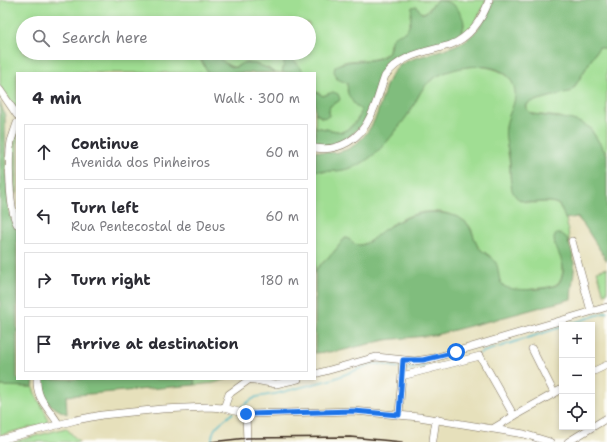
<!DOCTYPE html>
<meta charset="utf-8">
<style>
:root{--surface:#fff;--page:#f7f7f7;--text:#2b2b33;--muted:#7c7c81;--line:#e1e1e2}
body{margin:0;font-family:"Shantell Sans",sans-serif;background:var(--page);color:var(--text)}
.controls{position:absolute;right:12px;bottom:12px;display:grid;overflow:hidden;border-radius:0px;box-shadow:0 2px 6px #0003}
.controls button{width:36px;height:36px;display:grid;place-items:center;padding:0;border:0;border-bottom:1px solid var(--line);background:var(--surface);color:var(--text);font:20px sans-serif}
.stop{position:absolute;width:12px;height:12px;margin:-9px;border:3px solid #1a73e8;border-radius:50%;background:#fff}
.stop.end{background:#1a73e8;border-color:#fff;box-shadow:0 1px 4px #0008}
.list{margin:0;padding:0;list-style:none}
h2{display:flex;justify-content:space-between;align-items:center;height:52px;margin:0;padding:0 16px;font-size:17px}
h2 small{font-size:13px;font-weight:400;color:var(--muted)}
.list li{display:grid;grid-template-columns:26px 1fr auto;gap:12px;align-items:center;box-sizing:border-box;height:56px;margin:0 8px 8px;padding:0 8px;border:1px solid var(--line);border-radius:0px}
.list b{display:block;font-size:15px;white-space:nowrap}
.list p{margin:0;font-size:13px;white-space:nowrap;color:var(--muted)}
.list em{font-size:13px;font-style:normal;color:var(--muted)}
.icon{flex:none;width:22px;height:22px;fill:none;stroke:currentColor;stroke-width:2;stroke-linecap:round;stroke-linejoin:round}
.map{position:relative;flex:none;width:607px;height:442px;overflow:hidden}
.search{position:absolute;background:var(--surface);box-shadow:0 2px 6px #0003;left:16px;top:16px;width:300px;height:44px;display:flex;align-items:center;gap:10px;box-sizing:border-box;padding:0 14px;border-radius:22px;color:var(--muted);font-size:15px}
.panel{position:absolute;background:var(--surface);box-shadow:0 2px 6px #0003;left:16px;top:72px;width:300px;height:308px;border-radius:0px}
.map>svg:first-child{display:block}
.green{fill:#a0de93;stroke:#6e8458}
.forest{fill:#80bd7d;stroke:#5e744e}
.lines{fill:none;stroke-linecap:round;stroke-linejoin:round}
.stream{stroke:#47b4c3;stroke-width:1.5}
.minor-casing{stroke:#776a55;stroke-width:8}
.minor{stroke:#fff;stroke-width:7}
.rail{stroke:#3b2a1e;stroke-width:1.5}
.route{stroke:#1a73e8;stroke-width:5}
</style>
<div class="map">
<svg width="607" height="442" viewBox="0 0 607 442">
<rect width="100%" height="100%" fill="#fdfcf7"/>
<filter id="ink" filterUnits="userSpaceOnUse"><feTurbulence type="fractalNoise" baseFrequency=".025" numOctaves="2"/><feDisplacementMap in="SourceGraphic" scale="8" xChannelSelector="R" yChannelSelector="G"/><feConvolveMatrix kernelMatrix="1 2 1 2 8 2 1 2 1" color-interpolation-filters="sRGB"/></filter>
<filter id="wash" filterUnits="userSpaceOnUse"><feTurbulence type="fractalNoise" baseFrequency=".012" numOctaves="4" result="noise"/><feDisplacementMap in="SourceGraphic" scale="16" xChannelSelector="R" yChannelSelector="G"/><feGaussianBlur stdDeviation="0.9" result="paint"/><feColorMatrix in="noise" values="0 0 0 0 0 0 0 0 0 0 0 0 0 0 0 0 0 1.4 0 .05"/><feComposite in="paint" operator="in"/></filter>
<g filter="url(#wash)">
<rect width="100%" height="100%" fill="#e6e0bb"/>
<!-- green -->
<g class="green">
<path d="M0,0H486C477,23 469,34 445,42C467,33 469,26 455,6H431L426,12L412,15L410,23L407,30L390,43L389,51C375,67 350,54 335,67L336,76L340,80L346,81L348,86L347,91L361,110C360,119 350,129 342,132L315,127V113L322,118L329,114V110L330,105L336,103L330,93L323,96L315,91V73H304C299,65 294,63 291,53H309V23H23V53H202L200,57L201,61L208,71V73H17V110L0,87Z"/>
<polygon points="599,47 607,49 607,155 590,128 560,117 533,114 528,111 527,108 527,104 531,102 572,91"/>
<path d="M215,53H286L282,73H275L268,68L255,64L239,65L236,67C227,67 221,59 215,53Z"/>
<path d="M475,66C495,67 519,74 515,100C514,108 509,114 507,122C504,136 508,151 510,165C510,171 510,177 511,183C521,219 548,192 560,207C568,216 568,234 570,245L566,237L554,241C558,254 567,264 561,278C558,287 549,287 541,288C530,289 514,293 505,287C497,282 496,267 492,260C490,255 483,252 479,248C475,243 474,236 472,231C468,220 456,216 445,213C423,208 401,217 383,231C376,236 370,243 360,245C354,247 351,238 345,238L333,253L315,270V170C352,176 373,159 395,132C400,125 406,117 411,110C417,100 420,90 429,82C441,71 460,67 475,66Z"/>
<polygon points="17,129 17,193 14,194 12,151"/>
<polygon points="607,268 607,293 604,294 597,271"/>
<polygon points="194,379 228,379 213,383 195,385"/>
<path d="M0,386L33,387C36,401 47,409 48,423L0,435Z"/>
<polygon points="66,428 79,442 13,442"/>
</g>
<!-- forest -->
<g class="forest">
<path d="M493,0H607V49L599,47L572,91L531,102L527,104C525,109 528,112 533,114C551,118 574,116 590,128L607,155V261L584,225L577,217L565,219C563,214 562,208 559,205C547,196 520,212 512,190C510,182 510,172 510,163C509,151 504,139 506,127C508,111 520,100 513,84C502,56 446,66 429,82C420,90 417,100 411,110C406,118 400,125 395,132C373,160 352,176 315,170V151C324,152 334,154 342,151C359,147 373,127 378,111C384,96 385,79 398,67C406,60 416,58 426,55C437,51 450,48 461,43C476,36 489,15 493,0Z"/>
<path d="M436,1C443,0 451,2 456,7C484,41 430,44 411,52C404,54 395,59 389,64C375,77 376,98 369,114C365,123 357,131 349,137C346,140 343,143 339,144C332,146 323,145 315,146V127L342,132C350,129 361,119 361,110L354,104L348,94L347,83L337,79L334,71L335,67C347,56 382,66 389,51C391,47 390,42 392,38C395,35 399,34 404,32C413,26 410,16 412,7L417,6L421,13C428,15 431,5 436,1Z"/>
<path d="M202,53H215C220,58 225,65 232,67C237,69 239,64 243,63C250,61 270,68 275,73H208L200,57Z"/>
<path d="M286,53H291C294,63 300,65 304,73H282Z"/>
<path d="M315,91L323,96L333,92L338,94L340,99L339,101L330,106L329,110V116C323,120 321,116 315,113Z"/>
<polygon points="0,102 5,116 6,172 10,216 17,230 17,379 34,379 33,387 0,386"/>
<path d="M431,212C445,213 465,215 471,230C474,235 475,242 478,247C483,253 493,256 496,263C500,270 497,281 504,286C511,292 551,290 558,284C561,281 562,276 563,273C565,259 554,250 554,238L556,234C563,233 566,236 568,242C579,267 572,274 571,299L497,319L435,335L385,340L340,351L315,353V270L333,253L345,238C350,238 353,245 358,245C368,246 377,234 385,229C399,220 414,213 431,212Z"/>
<path d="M40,379H194L195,385L66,396L67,414C49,406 41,400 40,379Z"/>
</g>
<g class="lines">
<!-- stream -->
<g class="stream">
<polyline points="567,325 607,312"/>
<polyline points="480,353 562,327"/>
<polyline points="404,369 409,369 428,366"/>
<polyline points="238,410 245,404 256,397 275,394 333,379 372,364 380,364 400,368"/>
<path d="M212,442C211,426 222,422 233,413"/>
</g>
</g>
</g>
<g filter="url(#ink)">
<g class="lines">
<!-- minor casing -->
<g class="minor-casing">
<g id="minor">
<polyline points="0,90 17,115"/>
<path d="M17,123C15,129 13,135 11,141C8,158 9,209 17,224"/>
<path d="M315,148C339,152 360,139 370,117C377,104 380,89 385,76C401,54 426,52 450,45C469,38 483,19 489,0"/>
<polyline points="572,241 591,311"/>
<polyline points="532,349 554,393"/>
<polyline points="592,372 607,365"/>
<polyline points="315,374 376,357 415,361 434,358 607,307"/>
<polyline points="402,376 480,356 514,416"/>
<path d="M37,379C36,401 50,408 59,425"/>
<polyline points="249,379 276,384 298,379"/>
<polyline points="224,408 229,394 250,379"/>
<polyline points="246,414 247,442"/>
<polyline points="399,415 403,360"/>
<polyline points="494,428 514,416 562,389"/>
<polyline points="0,440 76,420 102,415 162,409 208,407 224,408 246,414 354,411 419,417 524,434 550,442"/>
<polyline points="433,440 436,419"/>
<polyline points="568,442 607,418"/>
</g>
</g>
<!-- minor -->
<use href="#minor" class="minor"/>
<!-- rail -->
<polyline class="rail" points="211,442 247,438 350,437 402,442"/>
</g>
</g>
<g class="lines" filter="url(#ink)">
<!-- route -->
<polyline class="route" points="246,414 354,411 399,415 403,360 423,360 456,352"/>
</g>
</svg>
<div class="controls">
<button>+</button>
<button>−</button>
<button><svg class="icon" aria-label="locate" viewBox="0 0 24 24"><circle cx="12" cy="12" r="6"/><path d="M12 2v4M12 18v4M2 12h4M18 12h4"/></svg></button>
</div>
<div class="stop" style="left:456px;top:352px"></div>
<div class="stop end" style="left:246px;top:414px"></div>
<div class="search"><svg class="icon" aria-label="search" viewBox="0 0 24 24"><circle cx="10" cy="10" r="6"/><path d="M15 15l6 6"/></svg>Search here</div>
<section class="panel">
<h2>4 min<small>Walk · 300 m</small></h2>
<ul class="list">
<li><svg class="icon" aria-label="ahead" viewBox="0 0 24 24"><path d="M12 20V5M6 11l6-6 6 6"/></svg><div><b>Continue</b><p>Avenida dos Pinheiros</p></div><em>60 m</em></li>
<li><svg class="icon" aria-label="left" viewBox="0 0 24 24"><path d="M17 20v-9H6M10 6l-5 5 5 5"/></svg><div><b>Turn left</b><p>Rua Pentecostal de Deus</p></div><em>60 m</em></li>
<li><svg class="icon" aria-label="right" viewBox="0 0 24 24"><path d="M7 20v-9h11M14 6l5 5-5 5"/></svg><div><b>Turn right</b></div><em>180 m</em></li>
<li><svg class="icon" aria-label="arrive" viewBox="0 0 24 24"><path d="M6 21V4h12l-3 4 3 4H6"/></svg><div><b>Arrive at destination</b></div></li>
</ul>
</section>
</div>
